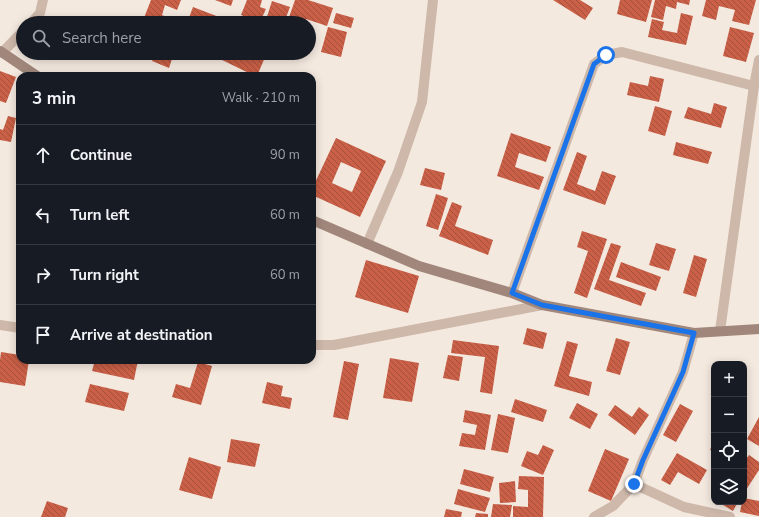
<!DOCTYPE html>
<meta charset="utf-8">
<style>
:root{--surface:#171b24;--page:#242831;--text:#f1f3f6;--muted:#9ea1a6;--line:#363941}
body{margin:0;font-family:"Nunito Sans",sans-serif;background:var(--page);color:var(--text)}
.controls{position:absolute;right:12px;bottom:12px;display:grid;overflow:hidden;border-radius:8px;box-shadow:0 2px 10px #0003}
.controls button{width:36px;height:36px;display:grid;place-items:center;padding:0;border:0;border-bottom:1px solid var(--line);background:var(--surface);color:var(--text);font:20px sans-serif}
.stop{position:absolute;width:12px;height:12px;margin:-9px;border:3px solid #1a73e8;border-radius:50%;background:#fff}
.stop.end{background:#1a73e8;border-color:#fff;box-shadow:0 1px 4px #0008}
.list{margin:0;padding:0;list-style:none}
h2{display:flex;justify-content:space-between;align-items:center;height:52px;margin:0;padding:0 16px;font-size:17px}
h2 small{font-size:13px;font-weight:400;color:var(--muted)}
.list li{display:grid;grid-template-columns:26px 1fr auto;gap:12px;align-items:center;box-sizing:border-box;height:60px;padding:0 16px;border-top:1px solid var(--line)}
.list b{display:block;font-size:15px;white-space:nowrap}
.list em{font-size:13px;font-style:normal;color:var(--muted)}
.icon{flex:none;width:22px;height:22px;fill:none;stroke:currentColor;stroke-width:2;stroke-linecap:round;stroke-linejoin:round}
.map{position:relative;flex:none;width:759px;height:517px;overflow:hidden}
.search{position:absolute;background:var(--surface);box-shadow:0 2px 10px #0003;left:16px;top:16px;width:300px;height:44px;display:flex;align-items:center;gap:10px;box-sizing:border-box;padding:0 14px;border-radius:22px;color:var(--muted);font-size:15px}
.panel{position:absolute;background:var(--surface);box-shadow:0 2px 10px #0003;left:16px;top:72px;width:300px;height:292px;border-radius:12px}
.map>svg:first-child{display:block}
.building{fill:url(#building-back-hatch);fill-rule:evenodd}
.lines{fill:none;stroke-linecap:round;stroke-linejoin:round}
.street{stroke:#cdb8aa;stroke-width:10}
.secondary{stroke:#a1877b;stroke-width:10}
.route{stroke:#1a73e8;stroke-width:5}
</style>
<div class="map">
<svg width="759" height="517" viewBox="0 0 759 517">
<defs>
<pattern id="building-back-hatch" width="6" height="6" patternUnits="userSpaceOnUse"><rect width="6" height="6" fill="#ca6047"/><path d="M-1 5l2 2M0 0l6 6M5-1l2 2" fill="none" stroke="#a5503b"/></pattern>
</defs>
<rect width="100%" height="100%" fill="#f4e9df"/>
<!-- building -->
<g class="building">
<polygon points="151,0 181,0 177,10 165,5 162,15 173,20 172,23 142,23"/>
<polygon points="215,0 233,0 231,6"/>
<polygon points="247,0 262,0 260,7 266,9 260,22 241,15"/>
<polygon points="295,0 308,0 333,8 327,26 306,19 305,23 287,23"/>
<polygon points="553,0 580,0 593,8 585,20"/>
<polygon points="620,0 652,0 646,22 617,14"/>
<polygon points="655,0 690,0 689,5 677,2 676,9 666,6 663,20 651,17"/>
<polygon points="706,0 756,0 749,25 732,21 735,10 719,6 716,20 702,16"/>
<polygon points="272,1 290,7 284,23 265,23"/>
<polygon points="193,7 219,17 217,23 187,23"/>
<polygon points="336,13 354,18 351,28 333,23"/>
<polygon points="681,13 693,16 686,45 648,37 652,19 664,22 662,30 677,33"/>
<polygon points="328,27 347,32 341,57 321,52"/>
<polygon points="730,27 754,33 746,62 723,56"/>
<polygon points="137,53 149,53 146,59 137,55"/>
<polygon points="156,53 174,53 169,68 152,61"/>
<polygon points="225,53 240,53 250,58 252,53 261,53 266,55 257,76 255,76 222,60"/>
<polygon points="0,71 16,77 6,103 0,101"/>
<polygon points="650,76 664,79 659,102 627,95 630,82 648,86"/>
<polygon points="714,103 727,107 721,128 684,118 688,107 711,114"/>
<polygon points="655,106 672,111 665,136 648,131"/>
<polygon points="8,116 16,118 11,142 0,140 0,129 3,130"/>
<polygon points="511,133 551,147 546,162 519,153 515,167 544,177 539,190 497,176"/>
<path d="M336,138L386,161L360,217L312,195V189ZM341,162L361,171L352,192L332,183Z"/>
<polygon points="676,142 712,152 708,164 673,155"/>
<polygon points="577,152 587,156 577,184 595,191 602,171 616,176 605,205 563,190"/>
<polygon points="425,168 445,173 441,190 420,185"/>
<polygon points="436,194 448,198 438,230 426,226"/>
<polygon points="452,202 462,206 455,226 493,240 488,255 439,236"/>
<polygon points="582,231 607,239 587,298 574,293 588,251 577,247"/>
<polygon points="611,243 621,246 609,280 646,293 641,306 594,289"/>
<polygon points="656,243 676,249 669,271 649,265"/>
<polygon points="694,255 707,259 696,297 683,293"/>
<polygon points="366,260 419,276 408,313 355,297"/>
<polygon points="621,262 661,277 656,291 616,277"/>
<polygon points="527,328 547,333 543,349 523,344"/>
<polygon points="616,338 630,342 620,375 606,371"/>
<polygon points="453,340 499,346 492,394 480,392 485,357 451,353"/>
<polygon points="567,341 578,344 569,376 592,382 589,396 554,386"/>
<polygon points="1,352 20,355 20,360 29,360 25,386 0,382 0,360"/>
<polygon points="448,355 463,357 459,381 443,378"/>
<polygon points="390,358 419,363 412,402 383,398"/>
<polygon points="95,360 138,360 134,380 92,371"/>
<polygon points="344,361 359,364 348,420 333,417"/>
<polygon points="198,362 212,366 201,405 172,397 176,384 190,388"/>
<polygon points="267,382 283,386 281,396 292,398 290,409 262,403"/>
<polygon points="90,384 129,393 124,411 85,402"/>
<polygon points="515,399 547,410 543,422 511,412"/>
<polygon points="577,403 598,414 590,429 569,418"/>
<polygon points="680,404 693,411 676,442 663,435"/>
<polygon points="615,405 632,417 639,407 649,415 635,435 608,415"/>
<polygon points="465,410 491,415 485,450 459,446 462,433 475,435 477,425 463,422"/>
<polygon points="498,414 515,418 508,453 491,450"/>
<polygon points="759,417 759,446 747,439"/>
<polygon points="231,439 260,444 255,467 227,462"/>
<polygon points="714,439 714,451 710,450"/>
<polygon points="543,445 554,450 543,475 521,466 527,451 538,455"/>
<polygon points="605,449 629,459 611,501 588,491"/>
<polygon points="677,453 707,470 699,484 678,472 670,485 661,480"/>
<polygon points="749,455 759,462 759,470 744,493 744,462"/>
<polygon points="189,457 221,467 212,499 179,490"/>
<polygon points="464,469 494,477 490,492 460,484"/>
<polygon points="519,476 544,477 543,517 513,517 513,506 528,507 528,490 518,489"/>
<polygon points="515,481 516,502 500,503 499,483"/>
<polygon points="458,489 490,498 485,512 454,504"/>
<polygon points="744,498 759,501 759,516 740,512 742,502 744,502"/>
<polygon points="47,501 68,508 65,517 41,517"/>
<polygon points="718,502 738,502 733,511"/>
<polygon points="493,504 512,505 510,517 491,517"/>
<polygon points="446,509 462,512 461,517 444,517"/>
<polygon points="476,513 488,514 488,517 475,517"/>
</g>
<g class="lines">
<!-- street -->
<g class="street">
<polyline points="31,23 40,13 43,0"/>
<polyline points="2,53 23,31"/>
<polyline points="367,244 398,172 422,102 433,0"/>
<polyline points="512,293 594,64 606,55 622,52 754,86"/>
<polyline points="0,325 20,328"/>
<polyline points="720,331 754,86 759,60"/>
<polyline points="312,345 334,345 542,305"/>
<polyline points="634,484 684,507 730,517"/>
<polyline points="594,517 613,506 634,484 643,460 683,372 694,333"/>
</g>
<!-- secondary -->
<g class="secondary">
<polyline points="0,51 37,76"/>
<polyline points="312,220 419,266 512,293 542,305 694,333 759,329"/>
</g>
</g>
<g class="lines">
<!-- route -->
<polyline class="route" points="606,55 594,64 512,293 542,305 694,333 683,372 643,460 634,484"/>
</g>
</svg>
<div class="controls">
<button>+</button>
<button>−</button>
<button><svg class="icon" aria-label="locate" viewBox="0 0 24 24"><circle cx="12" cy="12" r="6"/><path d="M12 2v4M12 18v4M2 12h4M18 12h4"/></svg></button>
<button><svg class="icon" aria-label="layers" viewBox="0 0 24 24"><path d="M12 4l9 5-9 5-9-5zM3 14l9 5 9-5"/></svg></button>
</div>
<div class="stop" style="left:606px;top:55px"></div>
<div class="stop end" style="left:634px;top:484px"></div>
<div class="search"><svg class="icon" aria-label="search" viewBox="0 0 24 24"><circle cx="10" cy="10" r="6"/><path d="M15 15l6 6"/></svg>Search here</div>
<section class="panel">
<h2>3 min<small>Walk · 210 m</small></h2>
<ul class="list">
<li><svg class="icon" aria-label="ahead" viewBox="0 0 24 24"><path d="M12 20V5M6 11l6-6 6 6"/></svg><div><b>Continue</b></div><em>90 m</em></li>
<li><svg class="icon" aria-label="left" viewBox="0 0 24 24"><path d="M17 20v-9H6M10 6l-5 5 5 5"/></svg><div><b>Turn left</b></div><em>60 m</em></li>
<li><svg class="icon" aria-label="right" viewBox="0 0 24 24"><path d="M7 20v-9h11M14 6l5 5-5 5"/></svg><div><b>Turn right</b></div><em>60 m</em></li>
<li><svg class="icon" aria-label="arrive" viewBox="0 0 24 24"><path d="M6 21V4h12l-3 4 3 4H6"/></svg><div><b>Arrive at destination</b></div></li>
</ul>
</section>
</div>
